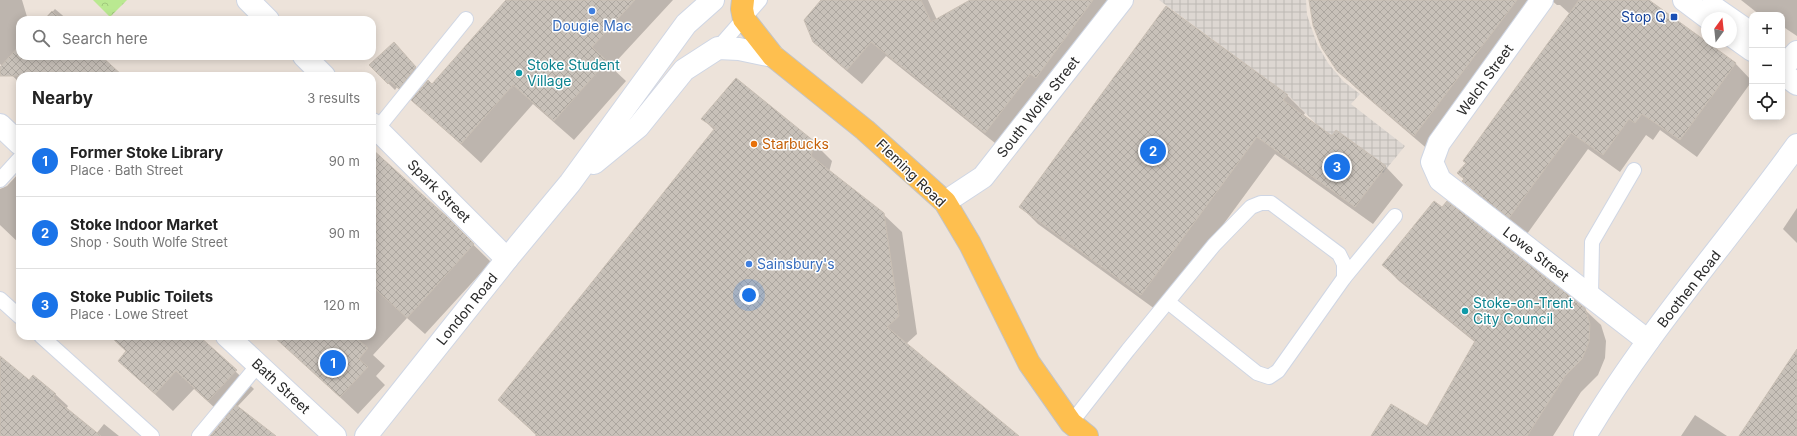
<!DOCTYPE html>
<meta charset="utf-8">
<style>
:root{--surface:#fff;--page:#f2f2f2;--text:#222;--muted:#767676;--line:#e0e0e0;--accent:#1a73e8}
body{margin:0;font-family:Inter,sans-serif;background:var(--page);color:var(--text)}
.controls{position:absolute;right:12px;top:12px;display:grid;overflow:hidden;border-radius:8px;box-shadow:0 2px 10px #0003}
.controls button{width:36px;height:36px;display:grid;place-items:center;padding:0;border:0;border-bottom:1px solid var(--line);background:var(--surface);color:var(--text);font:20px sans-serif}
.compass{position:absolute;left:1701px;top:12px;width:36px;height:36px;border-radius:50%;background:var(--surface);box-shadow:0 2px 10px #0003;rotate:15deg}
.you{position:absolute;left:749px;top:295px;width:14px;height:14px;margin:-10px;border:3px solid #fff;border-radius:50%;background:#1a73e8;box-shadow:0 0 0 6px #1a73e833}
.badge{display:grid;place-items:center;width:26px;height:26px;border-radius:50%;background:var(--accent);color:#fff;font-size:13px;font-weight:700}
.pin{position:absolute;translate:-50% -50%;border:2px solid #fff;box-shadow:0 1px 4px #0006}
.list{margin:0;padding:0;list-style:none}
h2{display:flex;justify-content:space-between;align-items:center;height:52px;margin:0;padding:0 16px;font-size:17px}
h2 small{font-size:13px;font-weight:400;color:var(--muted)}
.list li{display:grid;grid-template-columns:26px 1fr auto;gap:12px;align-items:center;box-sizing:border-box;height:72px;padding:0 16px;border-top:1px solid var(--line)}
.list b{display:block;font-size:15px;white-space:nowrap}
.list p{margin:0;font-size:13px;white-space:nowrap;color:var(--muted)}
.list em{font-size:13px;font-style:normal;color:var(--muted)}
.icon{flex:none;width:22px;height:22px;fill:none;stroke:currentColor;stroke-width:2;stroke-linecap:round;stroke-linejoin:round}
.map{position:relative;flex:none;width:1797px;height:436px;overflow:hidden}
.search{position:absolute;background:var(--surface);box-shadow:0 2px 10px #0003;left:16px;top:16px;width:360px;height:44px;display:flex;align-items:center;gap:10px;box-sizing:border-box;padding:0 14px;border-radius:12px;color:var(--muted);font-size:15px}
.panel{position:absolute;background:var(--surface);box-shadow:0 2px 10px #0003;left:16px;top:72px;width:360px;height:268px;border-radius:12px}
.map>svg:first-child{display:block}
.park{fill:url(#park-crowns)}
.plaza{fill:url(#plaza-grid)}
.shadow{fill:#0003}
.building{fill:url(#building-cross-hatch);stroke:#c9bfb4}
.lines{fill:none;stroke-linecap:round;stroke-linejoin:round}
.lane-casing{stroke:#cfd6e4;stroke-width:16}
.street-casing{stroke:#cfd6e4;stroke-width:24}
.secondary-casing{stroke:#cfd6e4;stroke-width:24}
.primary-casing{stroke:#c3c3c3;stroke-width:24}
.lane{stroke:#fff;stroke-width:14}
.street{stroke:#fff;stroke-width:22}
.secondary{stroke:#fff;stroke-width:22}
.primary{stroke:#febf4f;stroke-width:22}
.shop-dot{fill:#3f7fe0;stroke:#fff;stroke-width:1.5}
.transit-dot{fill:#1a4fb4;stroke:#fff;stroke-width:1.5}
.culture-dot{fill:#0f9aa8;stroke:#fff;stroke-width:1.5}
.food-dot{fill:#e8710a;stroke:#fff;stroke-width:1.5}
.labels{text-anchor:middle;stroke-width:3;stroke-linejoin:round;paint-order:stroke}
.transit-label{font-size:14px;fill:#164399;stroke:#fff;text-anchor:end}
.shop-label{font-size:14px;fill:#366cbe;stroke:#fff}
.culture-label{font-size:14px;fill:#0d838f;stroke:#fff;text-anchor:start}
.street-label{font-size:14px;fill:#2a2a2a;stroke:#fff}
.food-label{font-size:14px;fill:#c56008;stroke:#fff;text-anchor:start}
</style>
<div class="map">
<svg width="1797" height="436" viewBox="0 0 1797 436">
<defs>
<pattern id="park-crowns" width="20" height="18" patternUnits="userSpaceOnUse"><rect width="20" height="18" fill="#bae991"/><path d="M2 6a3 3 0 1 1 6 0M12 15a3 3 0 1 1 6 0" fill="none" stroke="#a0c87d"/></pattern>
<pattern id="plaza-grid" width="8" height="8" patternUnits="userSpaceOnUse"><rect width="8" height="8" fill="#ddd7d2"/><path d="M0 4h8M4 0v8" fill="none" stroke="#beb9b4"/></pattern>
<pattern id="building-cross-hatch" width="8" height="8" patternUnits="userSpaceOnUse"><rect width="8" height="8" fill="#c8c1b9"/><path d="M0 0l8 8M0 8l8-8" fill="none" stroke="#aca69f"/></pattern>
</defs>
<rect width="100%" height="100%" fill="#ede3da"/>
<!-- park -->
<polygon class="park" points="93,0 127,0 110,17"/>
<!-- plaza -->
<polygon class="plaza" points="1159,0 1306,0 1307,15 1317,44 1328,63 1343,81 1360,94 1351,104 1405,146 1383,173 1382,172 1318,126 1288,95"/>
<!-- shadow -->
<g class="shadow">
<polygon points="0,0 22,0 28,20 20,20 20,56 100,56 121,76 20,76 20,83 0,64"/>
<polygon points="507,0 673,0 611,67 626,81 574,140 533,104 481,163 413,100 432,85"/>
<polygon points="822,0 928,0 937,20 973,0 1119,0 1000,147 886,56 862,84 829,56 814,41"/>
<polygon points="1310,0 1547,0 1431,152 1356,88 1338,70"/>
<polygon points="1551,0 1647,0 1735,63 1752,81 1697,157 1660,130 1653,140 1646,135 1620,172 1588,149 1527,234 1481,198 1464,181 1467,164 1570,14 1560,5 1557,5"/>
<polygon points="1741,0 1797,0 1797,36 1782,26 1782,15 1760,15"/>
<polygon points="55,9 68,20 45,20"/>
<polygon points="400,50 422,74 406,95 397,87 395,90 388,83"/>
<polygon points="1287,95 1305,113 1303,116 1332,137 1336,131 1386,167 1403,185 1373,224 1275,154 1159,312 1038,224 1021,207"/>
<polygon points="703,119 814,143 832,161 829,172 883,214 902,232 917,334 906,344 1017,436 535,436 536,435 500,400 714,130"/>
<polygon points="372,150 446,218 491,262 425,334 407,318 373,355 385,366 376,376 385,385 358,414 280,341 285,336 372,336"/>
<polygon points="20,172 20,244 0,225 0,189 7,186"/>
<polygon points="1797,208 1797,243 1783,229"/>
<polygon points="1383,265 1584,309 1601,325 1606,341 1605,358 1598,375 1581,392 1553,436 1372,436 1428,427 1476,343 1399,281"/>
<polygon points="110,336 198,336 254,389 237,407 272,436 212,436 226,418 194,389 173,411 119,361 127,352"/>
<polygon points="0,357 29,381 55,394 68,406 66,409 96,434 104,424 119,436 0,436"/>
<polygon points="1695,415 1727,436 1681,436"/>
</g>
<!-- building -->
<g class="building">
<polygon points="506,0 635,0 592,47 607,61 554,121 513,85 461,144 411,100 428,80 432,84"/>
<polygon points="821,0 921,0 931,22 970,0 1093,0 1036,78 1030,74 985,133 871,42 847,70 813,42 804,20"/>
<polygon points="1309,0 1517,0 1414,136 1337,71 1322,48 1313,25"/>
<polygon points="1579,0 1649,0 1736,63 1680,140 1642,114 1635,123 1629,119 1603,155 1571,133 1509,218 1462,181 1464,179 1457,173 1466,163 1463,161"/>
<polygon points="1166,6 1288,95 1283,100 1332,136 1336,130 1386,166 1355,207 1257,137 1141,295 1019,207"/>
<polygon points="52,11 62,20 44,20"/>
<polygon points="394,42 416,67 399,89 390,81 388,84 369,65"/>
<polygon points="20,45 20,56 101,56 123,76 0,76 0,67"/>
<polygon points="736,78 815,142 811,156 884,213 899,316 887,327 1019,436 538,436 498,400 715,128 701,119"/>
<polygon points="372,149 447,217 474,244 407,318 372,286"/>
<polygon points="1434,201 1442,207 1447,201 1585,308 1590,324 1589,342 1582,359 1565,376 1527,436 1371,436 1391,404 1427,426 1475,341 1382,265"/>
<polygon points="110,336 199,336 237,370 208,401 176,371 155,394 118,361 126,351"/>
<polygon points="273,336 354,336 368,348 359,359 368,367 340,397"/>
<polygon points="1797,349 1797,436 1739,436"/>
<polygon points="0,356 29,380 33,375 56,394 53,397 101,436 0,436"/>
<polygon points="236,405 276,436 210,436"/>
</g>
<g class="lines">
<!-- lane casing -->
<g class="lane-casing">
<g id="lane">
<polyline points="1710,0 1752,29"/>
<polyline points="718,48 760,0"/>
<polyline points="377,129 466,19"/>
<polyline points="0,180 20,158"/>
<polyline points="1344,278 1395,216"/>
<polyline points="1591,296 1592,242 1634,170"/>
<polyline points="0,299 20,317"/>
<polyline points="41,336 152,436"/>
<polyline points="1071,423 1128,350 1214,245 1251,207 1261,203 1271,203 1339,254 1344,264 1344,278 1278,371 1269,377 1257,373 1168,302"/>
<polyline points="199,436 258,365"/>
</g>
</g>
<!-- street casing -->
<g class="street-casing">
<g id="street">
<polyline points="248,0 268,20"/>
<polyline points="1542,0 1439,143 1432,162 1440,180 1648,341"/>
<polyline points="1684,0 1708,18"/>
<polyline points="1731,35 1752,50"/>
<polyline points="304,56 324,76"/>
<polyline points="1782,68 1797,52"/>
<polyline points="1782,73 1797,84"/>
<polyline points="372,124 507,259"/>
<polyline points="0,125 20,144"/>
<polyline points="945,202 983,177 1122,0"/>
<polyline points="227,336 335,436"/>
<path d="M1585,436C1646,333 1727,242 1797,145"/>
</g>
</g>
<!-- secondary casing -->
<g class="secondary-casing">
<g id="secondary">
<polyline points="594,163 638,127 684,70 718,48 739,49 773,56"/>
<polyline points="366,436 507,259 570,183 686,24 713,0"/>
</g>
</g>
<!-- primary casing -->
<g class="primary-casing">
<polyline id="primary" points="743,0 742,9 744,19 773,56 865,130 945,202 970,244 1029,363 1071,423 1087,436"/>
</g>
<!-- lane -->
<use href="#lane" class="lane"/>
<!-- street -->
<use href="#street" class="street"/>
<!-- secondary -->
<use href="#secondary" class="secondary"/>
<!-- primary -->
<use href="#primary" class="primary"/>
</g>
<!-- markers -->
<g class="shop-dot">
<circle cx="592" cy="11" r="4"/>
<circle cx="749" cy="264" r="4"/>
</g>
<rect class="transit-dot" x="1670" y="13" width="8" height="8" rx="2"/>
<g class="culture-dot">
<circle cx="519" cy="73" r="4"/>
<circle cx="1465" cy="311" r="4"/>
</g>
<circle class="food-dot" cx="754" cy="144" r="4"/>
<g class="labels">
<!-- transit labels -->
<g class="transit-label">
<text x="1666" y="22">Stop Q</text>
</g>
<!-- shop labels -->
<g class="shop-label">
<text x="592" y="31">Dougie Mac</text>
<text x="757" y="269" text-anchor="start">Sainsbury's</text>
</g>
<!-- culture labels -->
<g class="culture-label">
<text x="527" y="70">Stoke Student<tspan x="527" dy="16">Village</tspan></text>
<text x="1473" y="308">Stoke-on-Trent<tspan x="1473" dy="16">City Council</tspan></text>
</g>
<!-- street labels -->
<g class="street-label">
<text transform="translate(1485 80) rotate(-54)" y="5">Welch Street</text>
<text transform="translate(1038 107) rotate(-52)" y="5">South Wolfe Street</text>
<text transform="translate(911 173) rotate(44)" y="5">Fleming Road</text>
<text transform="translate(439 191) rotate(45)" y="5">Spark Street</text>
<text transform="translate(1536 254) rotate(38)" y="5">Lowe Street</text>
<text transform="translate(1689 289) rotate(-52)" y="5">Boothen Road</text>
<text transform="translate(467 309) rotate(-51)" y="5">London Road</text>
<text transform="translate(281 386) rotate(43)" y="5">Bath Street</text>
</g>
<!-- food labels -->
<g class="food-label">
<text x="762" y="149">Starbucks</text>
</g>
</g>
</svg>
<div class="controls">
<button>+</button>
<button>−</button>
<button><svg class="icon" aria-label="locate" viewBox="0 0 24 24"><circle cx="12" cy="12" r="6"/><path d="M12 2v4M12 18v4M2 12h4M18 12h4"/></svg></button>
</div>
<svg class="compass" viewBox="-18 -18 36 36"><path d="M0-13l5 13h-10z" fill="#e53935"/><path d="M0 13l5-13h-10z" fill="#767676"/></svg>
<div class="you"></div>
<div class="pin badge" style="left:333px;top:363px">1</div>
<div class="pin badge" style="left:1153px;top:151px">2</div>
<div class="pin badge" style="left:1337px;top:167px">3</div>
<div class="search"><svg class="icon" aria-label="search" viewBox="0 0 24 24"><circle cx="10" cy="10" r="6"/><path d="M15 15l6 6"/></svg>Search here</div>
<section class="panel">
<h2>Nearby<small>3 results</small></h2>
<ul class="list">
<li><span class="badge">1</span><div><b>Former Stoke Library</b><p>Place · Bath Street</p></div><em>90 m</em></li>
<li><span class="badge">2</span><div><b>Stoke Indoor Market</b><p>Shop · South Wolfe Street</p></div><em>90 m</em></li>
<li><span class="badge">3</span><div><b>Stoke Public Toilets</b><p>Place · Lowe Street</p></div><em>120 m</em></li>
</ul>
</section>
</div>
